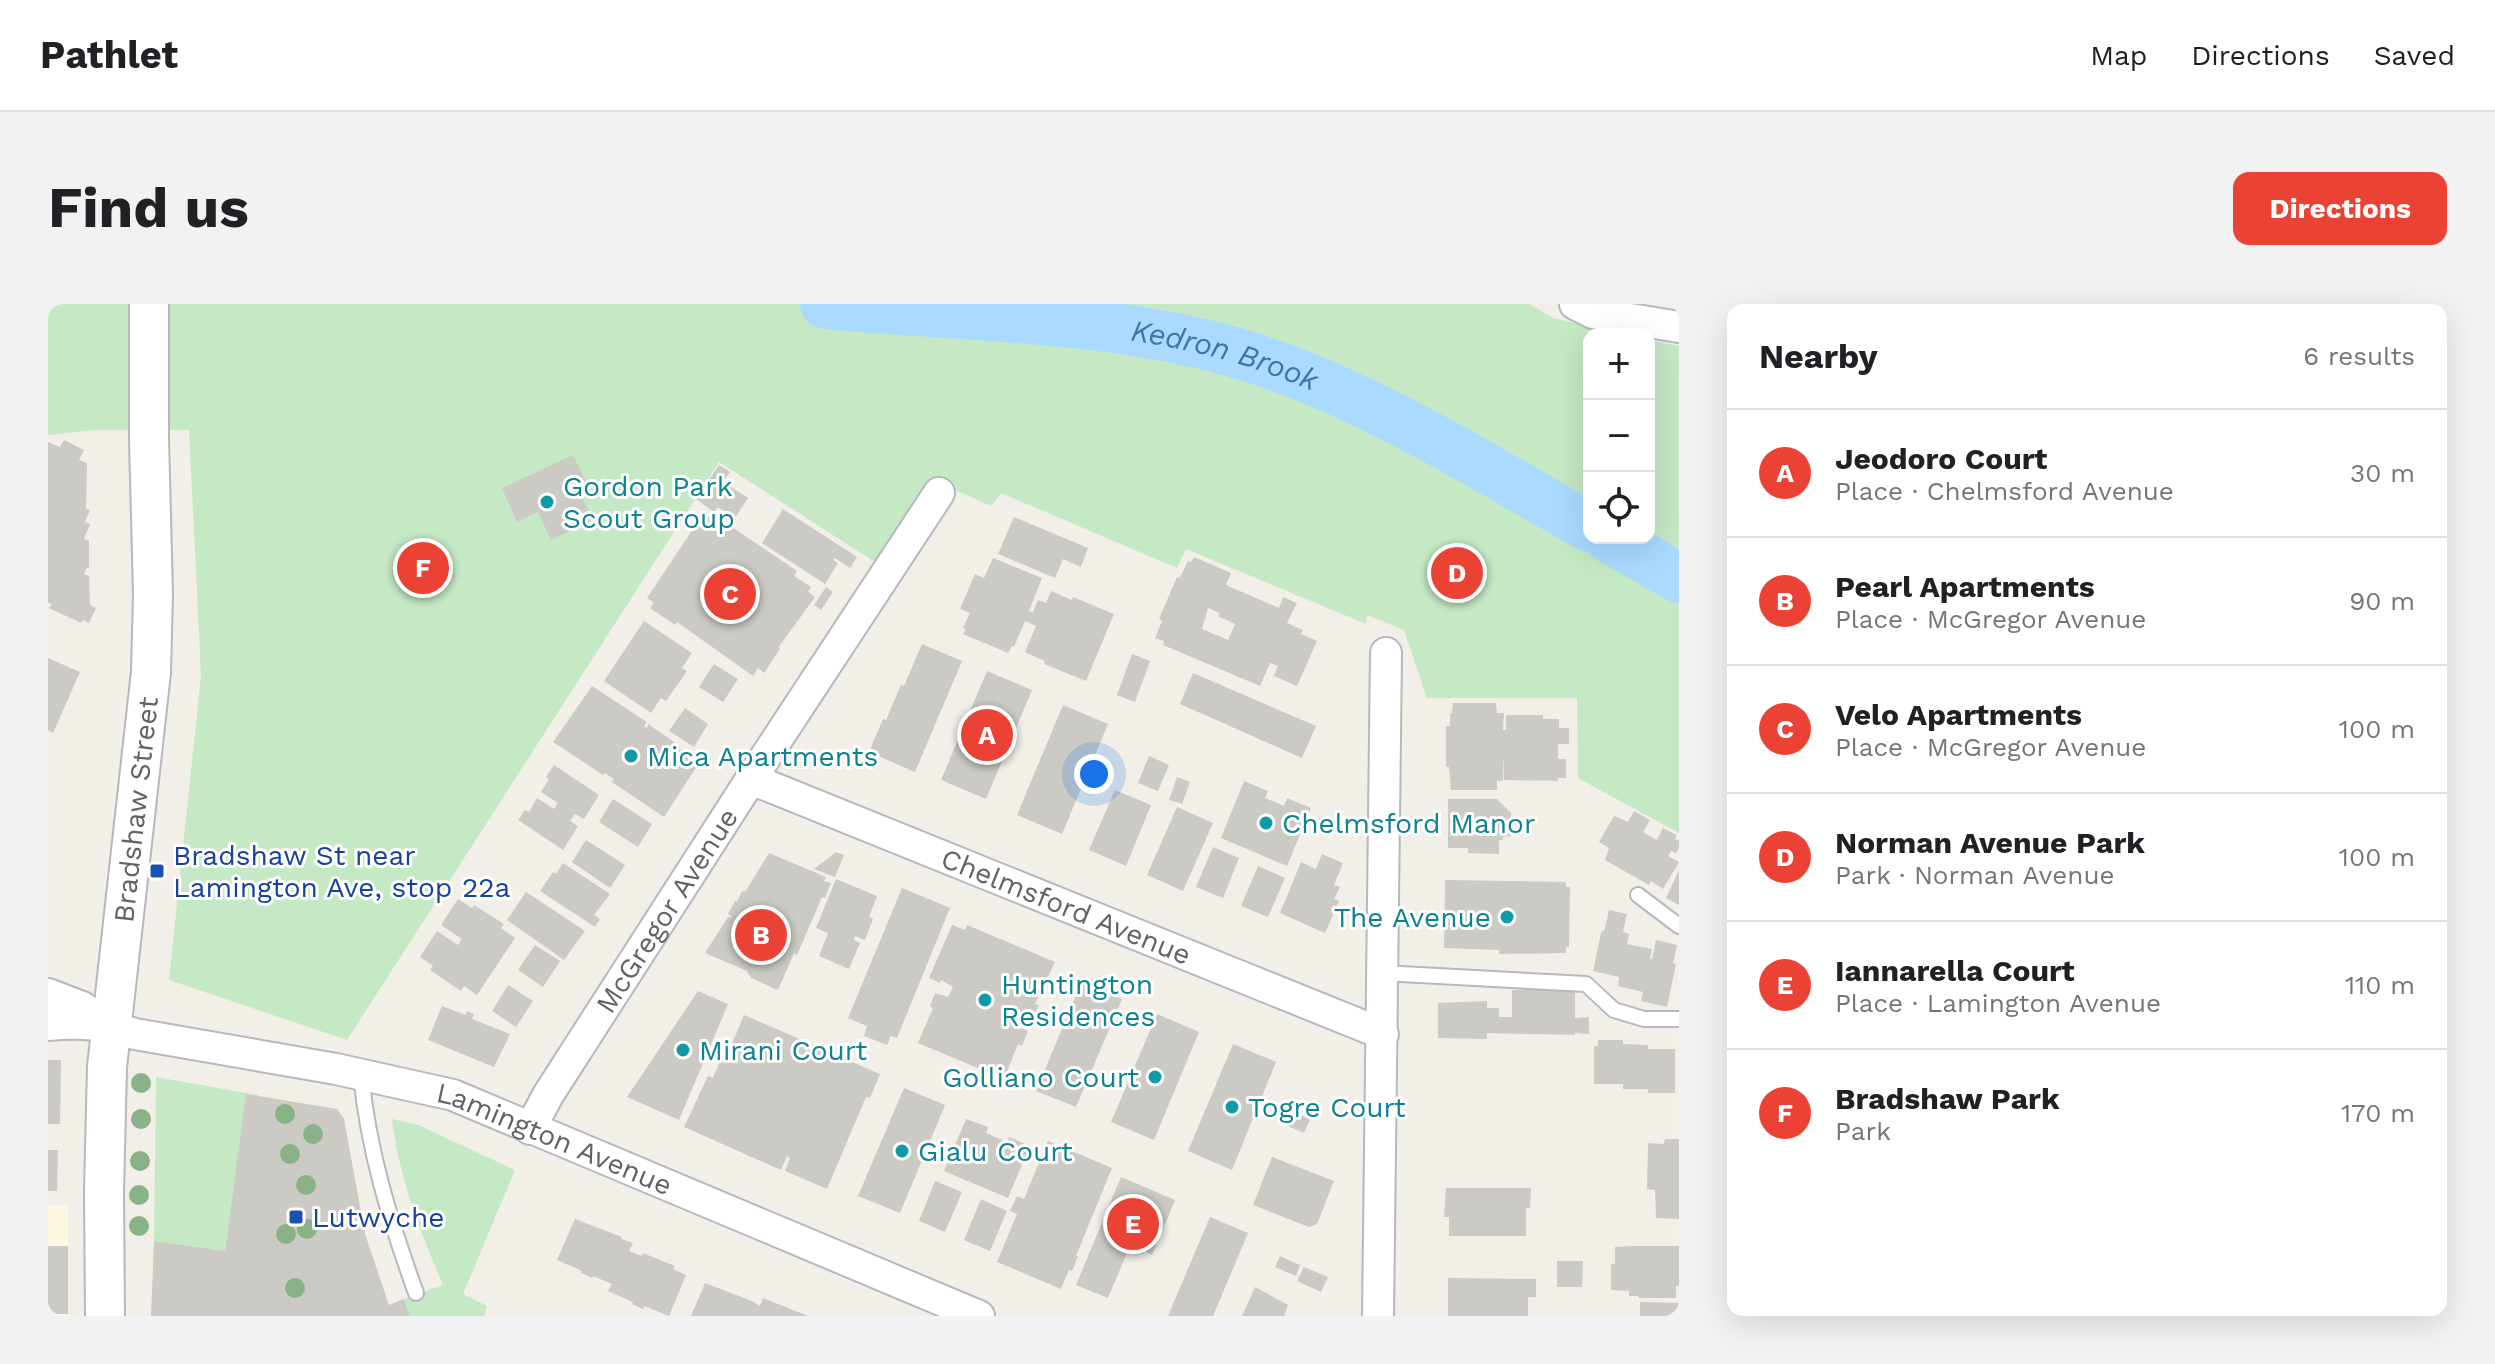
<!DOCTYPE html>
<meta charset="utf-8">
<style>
:root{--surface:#fff;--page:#f2f2f2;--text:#202124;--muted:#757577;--line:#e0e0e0;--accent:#ea4335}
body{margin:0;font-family:"Work Sans",sans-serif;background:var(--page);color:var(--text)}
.controls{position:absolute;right:24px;top:24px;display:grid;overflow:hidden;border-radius:16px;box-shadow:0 8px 32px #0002}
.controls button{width:72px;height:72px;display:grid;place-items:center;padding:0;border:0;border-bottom:2px solid var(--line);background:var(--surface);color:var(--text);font:40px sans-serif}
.you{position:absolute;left:1046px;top:470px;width:28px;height:28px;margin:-20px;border:6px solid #fff;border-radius:50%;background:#1a73e8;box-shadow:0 0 0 12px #1a73e833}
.badge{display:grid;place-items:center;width:52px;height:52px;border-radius:50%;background:var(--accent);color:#fff;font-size:26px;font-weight:700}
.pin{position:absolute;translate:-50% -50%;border:4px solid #fff;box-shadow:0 2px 8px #0006}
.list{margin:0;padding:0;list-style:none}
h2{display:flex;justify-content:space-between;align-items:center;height:104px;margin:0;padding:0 32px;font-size:34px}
h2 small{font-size:26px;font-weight:400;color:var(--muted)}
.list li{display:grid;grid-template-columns:52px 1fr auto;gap:24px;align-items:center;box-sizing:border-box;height:128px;padding:0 32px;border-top:2px solid var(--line)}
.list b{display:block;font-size:30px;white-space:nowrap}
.list p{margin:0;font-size:26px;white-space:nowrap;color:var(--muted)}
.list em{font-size:26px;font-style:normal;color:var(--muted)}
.icon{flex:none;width:44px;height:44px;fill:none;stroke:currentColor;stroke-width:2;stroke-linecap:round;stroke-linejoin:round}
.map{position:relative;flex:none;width:1631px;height:1012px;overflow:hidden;border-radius:16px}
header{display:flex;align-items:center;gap:48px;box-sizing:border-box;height:112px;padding:0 40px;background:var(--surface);border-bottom:2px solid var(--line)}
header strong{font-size:38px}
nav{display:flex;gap:44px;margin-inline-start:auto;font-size:28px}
.intro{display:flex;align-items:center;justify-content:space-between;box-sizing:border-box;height:192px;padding:0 48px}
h1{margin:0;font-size:56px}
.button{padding:20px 36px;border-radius:16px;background:var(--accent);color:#fff;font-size:28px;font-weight:700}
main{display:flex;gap:48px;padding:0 48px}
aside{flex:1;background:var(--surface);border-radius:16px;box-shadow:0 8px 32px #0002}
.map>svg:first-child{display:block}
.commercial{fill:#fef7e0}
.green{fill:#c5e8c5}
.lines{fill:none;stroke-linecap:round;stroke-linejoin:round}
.river{stroke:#aadaff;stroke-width:50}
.building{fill:#cccac5;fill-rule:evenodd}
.service-casing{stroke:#b5b8bc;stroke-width:18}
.minor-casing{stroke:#b5b8bc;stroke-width:34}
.tertiary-casing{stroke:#b5b8bc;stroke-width:42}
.service{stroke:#fff;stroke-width:14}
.minor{stroke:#fff;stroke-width:30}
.tertiary{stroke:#fff;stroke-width:38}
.tree{fill:#89b387}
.culture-dot{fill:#0f9aa8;stroke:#fff;stroke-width:3}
.transit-dot{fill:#1a4fb4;stroke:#fff;stroke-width:3}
.labels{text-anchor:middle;stroke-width:6;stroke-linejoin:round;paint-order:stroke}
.culture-label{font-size:28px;fill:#0d838f;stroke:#fff;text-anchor:start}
.street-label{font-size:28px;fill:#5f6368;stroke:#fff}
.transit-label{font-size:28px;fill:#164399;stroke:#fff;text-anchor:start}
.water-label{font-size:30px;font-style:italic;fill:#4174aa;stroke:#fff}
</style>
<header>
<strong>Pathlet</strong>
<nav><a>Map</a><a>Directions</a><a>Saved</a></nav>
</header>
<div class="intro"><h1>Find us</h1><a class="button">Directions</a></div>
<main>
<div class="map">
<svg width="1631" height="1012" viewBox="0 0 1631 1012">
<rect width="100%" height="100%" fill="#f1efe8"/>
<!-- commercial -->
<rect class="commercial" x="0" y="901" width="20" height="111"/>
<!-- green -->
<g class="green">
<polygon points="0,0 1481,0 1505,14 1576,30 1541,30 1541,234 1601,234 1601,36 1631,42 1631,529 1530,474 1529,394 1379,394 1356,326 1319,311 1318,320 1138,245 1129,264 953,189 943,202 887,177 830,260 671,158 299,736 121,676 153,372 141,126 47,126 0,131"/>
<polygon points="108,773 210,791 225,870 188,865 177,947 106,937"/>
<path d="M344,815L370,821L467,866L415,990L439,1002L436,1012H362L356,995L395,981C372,927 351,873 344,815Z"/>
</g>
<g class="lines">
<!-- river -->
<g class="river">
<path id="s1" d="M777,0C915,13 1066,11 1199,52C1321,91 1430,160 1541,223"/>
<polyline points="1561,234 1631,274"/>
</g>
</g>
<!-- building -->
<g class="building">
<polygon points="16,136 36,146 31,156 39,159 38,205 42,206 37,218 42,220 36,235 41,237 41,264 39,264 36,270 41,272 42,301 48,304 41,319 35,316 33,319 1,304 4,300 0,299 0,138 12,143"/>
<polygon points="525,151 541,184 532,189 545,216 503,236 490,208 469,218 454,184"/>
<polygon points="671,161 682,168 675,178 700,194 687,214 670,203 666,208 648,195"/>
<polygon points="735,205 809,253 802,264 787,254 785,256 790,259 777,280 714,239"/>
<polygon points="660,213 675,223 678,219 749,267 746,272 763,283 760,288 767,293 730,344 732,345 716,369 710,364 705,372 629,318 627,321 602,304 606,299 599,294 651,216 656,220"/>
<polygon points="966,213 1040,244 1033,263 1015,255 1007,274 950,250"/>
<path d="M1146,253L1183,269L1178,281L1231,304L1235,293L1249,299L1239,319L1255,326L1253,330L1269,337L1249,382L1226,372L1230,362L1222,359L1212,382L1115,341L1116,337L1107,334L1114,317L1111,315L1129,273L1132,274L1140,257L1143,258ZM1160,304L1172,309L1170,312L1187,320L1180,336L1154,325Z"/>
<polygon points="945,254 994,274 981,307 985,308 990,296 998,299 1003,287 1024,296 1025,293 1066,310 1038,377 996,360 997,357 977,348 988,322 977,317 966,343 964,342 960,349 915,330 918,325 915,324 922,309 912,305 927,270 936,274"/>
<polygon points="778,283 785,288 773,306 766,301"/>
<polygon points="596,317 644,349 634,364 639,367 618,397 613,394 603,409 556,377"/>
<polygon points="874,340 914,357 867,468 821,448 835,415 838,416 853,381 856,382"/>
<polygon points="1084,350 1102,357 1087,398 1069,391"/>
<polygon points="0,354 32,368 5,429 0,426"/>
<polygon points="666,360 690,375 675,398 651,383"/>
<polygon points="939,367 984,386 938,495 893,476"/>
<polygon points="1145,369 1268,422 1254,454 1132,400"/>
<polygon points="544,382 599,418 596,422 599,424 600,420 632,442 630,444 651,459 616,513 564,478 566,475 557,469 555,471 505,438"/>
<polygon points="1405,399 1448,399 1449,409 1456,409 1455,426 1458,426 1458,411 1495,411 1495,415 1511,415 1511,424 1521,424 1521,440 1510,440 1510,455 1518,455 1518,474 1510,474 1510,477 1456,476 1455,450 1455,477 1449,477 1449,486 1403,486 1401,463 1398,463 1398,422 1402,422 1402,409 1404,409"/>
<polygon points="1015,401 1060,420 1014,530 969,511"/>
<polygon points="637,404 660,420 646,443 621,427"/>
<polygon points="1101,452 1121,461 1110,487 1090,479"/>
<polygon points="506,461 551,491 536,515 527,510 522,517 530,522 515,546 470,516 477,506 481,508 489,494 506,505 510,499 493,488 501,475 498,473"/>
<polygon points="1129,473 1142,478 1134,500 1121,496"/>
<polygon points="1196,477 1220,487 1217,494 1236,502 1239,494 1263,504 1239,562 1173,534"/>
<polygon points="1067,486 1103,501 1078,562 1041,546"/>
<polygon points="565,495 604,520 590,543 551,518"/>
<polygon points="1400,495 1449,495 1463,509 1463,532 1455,533 1455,536 1451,536 1451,550 1420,549 1420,544 1400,544"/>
<polygon points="1129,503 1165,519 1135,587 1099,571"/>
<polygon points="1586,507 1602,516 1595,528 1600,531 1609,536 1615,524 1629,531 1627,535 1631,537 1631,544 1628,549 1623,547 1620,552 1631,558 1615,585 1603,577 1601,581 1557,556 1561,544 1551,538 1566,512 1580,518"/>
<polygon points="538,536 577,561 562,584 524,558"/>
<polygon points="1165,543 1191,554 1175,594 1148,583"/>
<polygon points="788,548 796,551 787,573 766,565"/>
<polygon points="721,549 778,573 776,577 783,579 777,594 774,593 749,651 746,649 730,686 703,674 699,667 657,649 680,613 683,614 684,612 680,610 687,597 689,598 694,587 697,588"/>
<polygon points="1274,550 1295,559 1286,581 1292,583 1286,595 1291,597 1277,629 1232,609 1253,558 1268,565"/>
<polygon points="515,559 562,590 546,611 552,615 547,623 492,587 505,568 508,570"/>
<polygon points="1210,562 1237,574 1220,613 1193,602"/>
<polygon points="1631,566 1631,601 1618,594"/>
<polygon points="788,575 829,592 821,613 825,615 817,636 807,632 806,636 812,639 801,665 771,652 780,629 768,624"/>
<polygon points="1397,576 1518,578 1518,583 1522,583 1521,643 1518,643 1518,649 1451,650 1451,646 1396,644"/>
<polygon points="854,584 902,604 849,734 843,732 839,741 816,732 819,722 800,714"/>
<polygon points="478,588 537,627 516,656 459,616"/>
<polygon points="410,595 424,604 426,601 456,620 453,624 467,634 429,691 416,682 413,687 382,666 385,662 372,653 389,627 410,641 414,635 393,621"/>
<polygon points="1561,606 1579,610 1575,628 1581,630 1579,640 1604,645 1602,655 1604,655 1608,636 1629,641 1625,659 1628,660 1619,703 1593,697 1595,688 1570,682 1571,673 1545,667 1553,629 1557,625"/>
<polygon points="904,621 917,626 919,621 1007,658 987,700 991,701 985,715 971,711 967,721 980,727 974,742 970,740 956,775 870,739 885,704 882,702 887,689 900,693 905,683 893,676 892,679 881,674"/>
<polygon points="487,641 512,657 495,683 470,666"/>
<polygon points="1034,677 1074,695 1028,803 988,787"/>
<polygon points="460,681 485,697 468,723 444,707"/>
<polygon points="1511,685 1527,687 1527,714 1541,713 1541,730 1527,729 1527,731 1439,729 1439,735 1390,734 1390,699 1439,697 1439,704 1451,704 1451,713 1464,713 1464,686"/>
<polygon points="650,687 680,700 631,816 579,793"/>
<polygon points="394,702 418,711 419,707 426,710 424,715 462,730 446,763 380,736"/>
<polygon points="1109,710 1151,728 1106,836 1063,818"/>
<polygon points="696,711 832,770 822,794 818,793 779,885 737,867 742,854 739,852 733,866 636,823 660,772 665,774 677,745 681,747"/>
<polygon points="1550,736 1575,736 1575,740 1600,741 1600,745 1627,745 1627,789 1600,789 1600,785 1575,785 1575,780 1546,780 1546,742 1550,742"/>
<polygon points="1185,740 1228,758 1184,866 1140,847"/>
<polygon points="0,756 13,756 12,820 0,820"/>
<polygon points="856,784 897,801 852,909 810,892"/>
<polygon points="198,790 289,805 296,815 317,930 341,1001 356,995 362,1012 103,1012 106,937 177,947"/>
<polygon points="1242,806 1262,815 1256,829 1235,820"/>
<polygon points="918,815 940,823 938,829 959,838 961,833 982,842 960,894 896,867"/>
<polygon points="1617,835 1631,835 1631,915 1608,914 1607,886 1599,885 1600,839 1616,840"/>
<polygon points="1000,837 1064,864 1028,952 1030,952 1024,967 1021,966 1013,985 949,958 969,910 962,907 969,892 976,895"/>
<polygon points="0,846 10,846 9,887 0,887"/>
<polygon points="1224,853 1286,877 1269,920 1261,923 1205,901"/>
<polygon points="1073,873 1127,896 1104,951 1096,947 1095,950 1081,944 1060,994 1028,981"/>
<polygon points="887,877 914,888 897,928 871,917"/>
<polygon points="1398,884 1483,884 1482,904 1478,904 1478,932 1401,932 1401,913 1396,913"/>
<polygon points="933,895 959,907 942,947 916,936"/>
<polygon points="1162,913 1200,929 1165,1012 1120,1012"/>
<polygon points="527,915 574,933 573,935 585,939 581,947 594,952 595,949 627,962 625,965 638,971 621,1012 596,1002 595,1005 584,1000 585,998 560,987 564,980 545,972 544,974 533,969 534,967 509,956"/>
<rect x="0" y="942" width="20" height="68"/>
<polygon points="1584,942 1631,942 1631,982 1628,982 1628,994 1591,994 1590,992 1581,992 1581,987 1563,986 1563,960 1567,960 1567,943"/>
<polygon points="1232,952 1252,961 1248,972 1227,963"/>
<polygon points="1509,957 1535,957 1534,983 1509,983"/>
<polygon points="1256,963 1280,973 1273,988 1249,977"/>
<polygon points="1400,974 1488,975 1488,993 1480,993 1480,1012 1400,1012"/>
<polygon points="657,979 704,997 712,1002 715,994 760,1012 643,1012"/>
<polygon points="1207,983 1240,1001 1236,1012 1194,1012"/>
<polygon points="1592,998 1631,999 1631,1012 1592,1012"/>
</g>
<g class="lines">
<!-- service casing -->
<g class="service-casing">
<g id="service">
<polyline points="1590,591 1631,622"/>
<polyline points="1334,669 1538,680 1566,706 1596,715 1631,715"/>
<path d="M313,770C320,846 342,917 368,989"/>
</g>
</g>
<!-- minor casing -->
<g class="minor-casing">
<g id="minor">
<polyline points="1527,0 1545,9 1631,23"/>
<path id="s2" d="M703,475L1335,730"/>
<polyline points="0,690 34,703 54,717"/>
<path id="s3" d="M0,721C33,718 56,720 87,730L288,765L405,791L931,1012"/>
<path id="s4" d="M482,825L500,791L703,475L891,189"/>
<polyline points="1330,1012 1338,349"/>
</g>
</g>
<!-- tertiary casing -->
<g class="tertiary-casing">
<g id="tertiary">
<path id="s5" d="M57,1012L56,888L59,763L103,368L105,290L101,135V0"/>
</g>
</g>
<!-- service -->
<use href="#service" class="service"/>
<!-- minor -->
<use href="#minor" class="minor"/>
<!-- tertiary -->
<use href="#tertiary" class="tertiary"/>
</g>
<!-- trees -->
<g class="tree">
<circle cx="93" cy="779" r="10"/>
<circle cx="237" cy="810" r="10"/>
<circle cx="93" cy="815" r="10"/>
<circle cx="265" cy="830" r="10"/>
<circle cx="242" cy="850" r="10"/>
<circle cx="92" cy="857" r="10"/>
<circle cx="258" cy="881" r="10"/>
<circle cx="91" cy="891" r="10"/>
<circle cx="91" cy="922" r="10"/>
<circle cx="259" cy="925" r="10"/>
<circle cx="238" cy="930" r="10"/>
<circle cx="247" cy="984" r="10"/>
</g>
<!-- markers -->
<g class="culture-dot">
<circle cx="499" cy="198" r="8"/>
<circle cx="583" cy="452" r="8"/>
<circle cx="1218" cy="519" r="8"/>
<circle cx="1459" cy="613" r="8"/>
<circle cx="937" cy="696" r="8"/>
<circle cx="635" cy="746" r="8"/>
<circle cx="1107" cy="773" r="8"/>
<circle cx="1184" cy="803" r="8"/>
<circle cx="854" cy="847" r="8"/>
</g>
<g class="transit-dot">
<rect x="101" y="559" width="16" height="16" rx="4"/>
<rect x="240" y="905" width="16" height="16" rx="4"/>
</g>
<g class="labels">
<!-- culture labels -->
<g class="culture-label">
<text x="515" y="192">Gordon Park<tspan x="515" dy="32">Scout Group</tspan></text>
<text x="599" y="462">Mica Apartments</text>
<text x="1234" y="529">Chelmsford Manor</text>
<text x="1443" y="623" text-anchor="end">The Avenue</text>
<text x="953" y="690">Huntington<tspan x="953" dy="32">Residences</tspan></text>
<text x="651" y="756">Mirani Court</text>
<text x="1091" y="783" text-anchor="end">Golliano Court</text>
<text x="1200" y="813">Togre Court</text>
<text x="870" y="857">Gialu Court</text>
</g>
<!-- street labels -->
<g class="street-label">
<text dy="10" stroke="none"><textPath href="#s5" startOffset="508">Bradshaw Street</textPath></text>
<text dy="10" stroke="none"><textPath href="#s2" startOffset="340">Chelmsford Avenue</textPath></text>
<text dy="10" stroke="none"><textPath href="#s4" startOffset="258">McGregor Avenue</textPath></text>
<text dy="10" stroke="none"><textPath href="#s3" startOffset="522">Lamington Avenue</textPath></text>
</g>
<!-- transit labels -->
<g class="transit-label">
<text x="125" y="561">Bradshaw St near<tspan x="125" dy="32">Lamington Ave, stop 22a</tspan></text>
<text x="264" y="923">Lutwyche</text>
</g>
<!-- water labels -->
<g class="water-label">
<text dy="10" stroke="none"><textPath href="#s1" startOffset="404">Kedron Brook</textPath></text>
</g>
</g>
</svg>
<div class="controls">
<button>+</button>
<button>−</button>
<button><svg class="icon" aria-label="locate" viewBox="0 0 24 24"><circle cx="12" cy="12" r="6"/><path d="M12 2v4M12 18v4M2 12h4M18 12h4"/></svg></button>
</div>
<div class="you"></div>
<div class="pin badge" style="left:939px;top:431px">A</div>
<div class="pin badge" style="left:713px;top:631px">B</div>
<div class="pin badge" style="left:682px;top:290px">C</div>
<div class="pin badge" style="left:1409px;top:269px">D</div>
<div class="pin badge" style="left:1085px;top:920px">E</div>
<div class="pin badge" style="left:375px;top:264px">F</div>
</div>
<aside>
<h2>Nearby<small>6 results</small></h2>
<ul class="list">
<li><span class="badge">A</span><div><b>Jeodoro Court</b><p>Place · Chelmsford Avenue</p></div><em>30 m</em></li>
<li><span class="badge">B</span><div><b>Pearl Apartments</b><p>Place · McGregor Avenue</p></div><em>90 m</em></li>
<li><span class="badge">C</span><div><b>Velo Apartments</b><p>Place · McGregor Avenue</p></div><em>100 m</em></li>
<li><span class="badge">D</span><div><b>Norman Avenue Park</b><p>Park · Norman Avenue</p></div><em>100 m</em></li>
<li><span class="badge">E</span><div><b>Iannarella Court</b><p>Place · Lamington Avenue</p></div><em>110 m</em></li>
<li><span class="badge">F</span><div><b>Bradshaw Park</b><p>Park</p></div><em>170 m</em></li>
</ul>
</aside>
</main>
